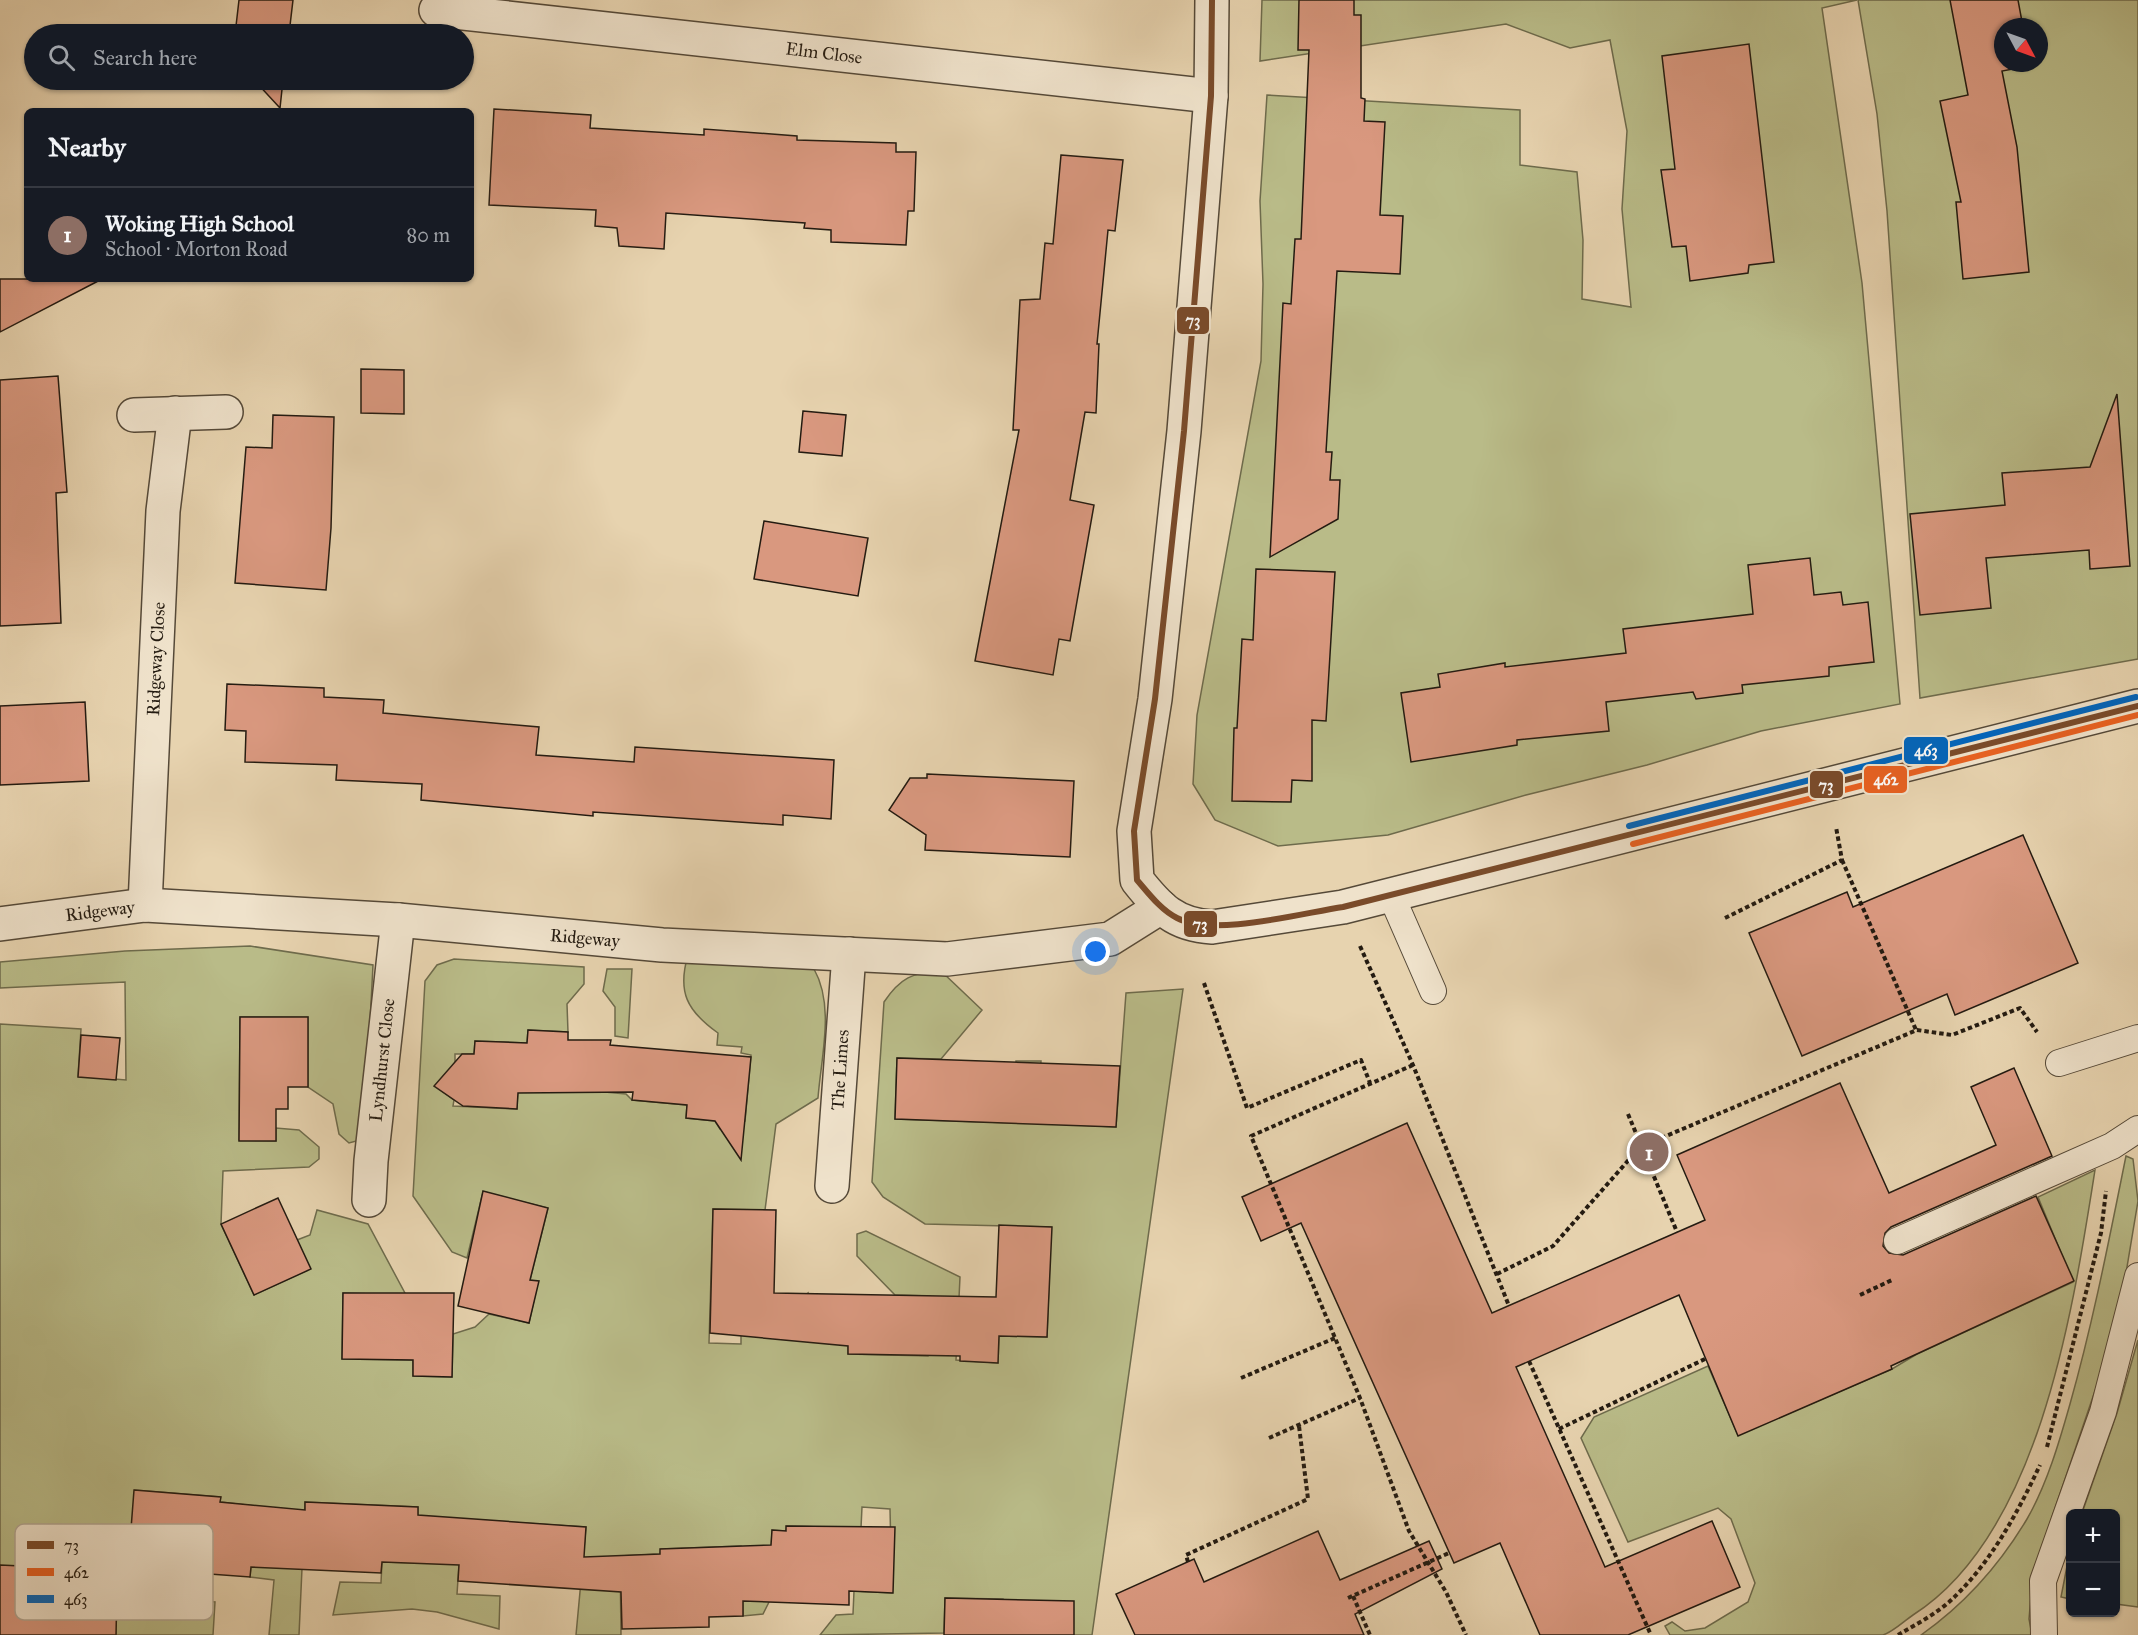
<!DOCTYPE html>
<meta charset="utf-8">
<style>
:root{--surface:#171b24;--page:#20242c;--text:#f1f3f6;--muted:#9ea1a6;--line:#363941;--accent:#d93025}
body{margin:0;font-family:"IM FELL Great Primer",serif;background:var(--page);color:var(--text)}
.controls{position:absolute;right:18px;bottom:18px;display:grid;overflow:hidden;border-radius:9px;box-shadow:0 2px 4px #0004}
.controls button{width:54px;height:54px;display:grid;place-items:center;padding:0;border:0;border-bottom:2px solid var(--line);background:var(--surface);color:var(--text);font:30px sans-serif}
.compass{position:absolute;left:1994px;top:18px;width:54px;height:54px;border-radius:50%;background:var(--surface);box-shadow:0 2px 4px #0004;rotate:131deg}
.you{position:absolute;left:1096px;top:952px;width:21px;height:21px;margin:-15px;border:4px solid #fff;border-radius:50%;background:#1a73e8;box-shadow:0 0 0 9px #1a73e833}
.badge{display:grid;place-items:center;width:39px;height:39px;border-radius:50%;background:var(--accent);color:#fff;font-size:20px;font-weight:700}
.pin{position:absolute;translate:-50% -50%;border:3px solid #fff;box-shadow:0 2px 6px #0006}
.list{margin:0;padding:0;list-style:none}
h2{display:flex;justify-content:space-between;align-items:center;height:78px;margin:0;padding:0 24px;font-size:26px}
h2 small{font-size:20px;font-weight:400;color:var(--muted)}
.list li{display:grid;grid-template-columns:39px 1fr auto;gap:18px;align-items:center;box-sizing:border-box;height:96px;padding:0 24px;border-top:2px solid var(--line)}
.list b{display:block;font-size:22px;white-space:nowrap}
.list p{margin:0;font-size:20px;white-space:nowrap;color:var(--muted)}
.list em{font-size:20px;font-style:normal;color:var(--muted)}
.icon{flex:none;width:33px;height:33px;fill:none;stroke:currentColor;stroke-width:2;stroke-linecap:round;stroke-linejoin:round}
.map{position:relative;flex:none;width:2138px;height:1635px;overflow:hidden}
.search{position:absolute;background:var(--surface);box-shadow:0 2px 4px #0004;left:24px;top:24px;width:450px;height:66px;display:flex;align-items:center;gap:15px;box-sizing:border-box;padding:0 21px;border-radius:33px;color:var(--muted);font-size:22px}
.panel{position:absolute;background:var(--surface);box-shadow:0 2px 4px #0004;left:24px;top:108px;width:450px;height:174px;border-radius:9px}
.map>svg:first-child{display:block}
.green{fill:#b9bb88;stroke:#6e6b4c;stroke-width:1.5;fill-rule:evenodd}
.building{fill:#d9987f;stroke:#241b11;stroke-width:1.5}
.lines{fill:none;stroke-linecap:round;stroke-linejoin:round}
.service-casing{stroke:#554938;stroke-width:28}
.minor-casing{stroke:#554938;stroke-width:36}
.path{stroke:#241b11;stroke-width:4;stroke-dasharray:4.5 3;stroke-linecap:butt}
.service{stroke:#efe2cb;stroke-width:26}
.minor{stroke:#efe2cb;stroke-width:33}
.bus-1-casing{stroke:#efe2cb;stroke-width:10}
.bus-2-casing{stroke:#efe2cb;stroke-width:10}
.bus-3-casing{stroke:#efe2cb;stroke-width:10}
.bus-1{stroke:#7a4b2a;stroke-width:6}
.bus-2{stroke:#e86121;stroke-width:6}
.bus-3{stroke:#0065bd;stroke-width:6}
.labels{text-anchor:middle;stroke-width:6;stroke-linejoin:round;paint-order:stroke}
.street-label{font-size:18px;fill:#241b11;stroke:#efe2cb}
.key{fill:#efe2cb;stroke:#b2a693;stroke-width:1.5}
.key-label{font-size:16px;fill:#241b11}
.line-badge{stroke:#efe2cb;stroke-width:2}
.badge-label{font-size:16px;text-anchor:middle;font-weight:bold;fill:#fff}
</style>
<div class="map">
<svg width="2138" height="1635" viewBox="0 0 2138 1635">
<rect width="100%" height="100%" fill="#e7d3af"/>
<filter id="stains"><feTurbulence type="fractalNoise" baseFrequency=".00333" numOctaves="4"/><feColorMatrix values="0 0 0 0 .2 0 0 0 0 .09 0 0 0 0 .02 0 0 0 .5 -.17"/></filter>
<radialGradient id="worn" r=".72"><stop offset=".6" stop-color="#630" stop-opacity="0"/><stop offset="1" stop-color="#630" stop-opacity=".3"/></radialGradient>
<!-- green -->
<g class="green">
<polygon points="1262,0 1857,0 1822,8 1862,283 1900,704 1761,731 1647,765 1526,795 1388,835 1278,846 1215,820 1193,784 1197,715 1261,361 1263,284 1260,201 1267,95 1520,110 1520,165 1577,172 1583,240 1582,299 1631,307 1622,209 1627,131 1610,40 1570,48 1506,24 1260,61"/>
<path d="M1858,0H2138V659L1920,698L1887,211L1877,114ZM2003,27H2039V63H2003Z"/>
<path d="M250,946L373,965L364,1139L349,1143L339,1134L333,1104L308,1087V1017H240L239,1140L276,1141V1128L299,1130L319,1147V1159L309,1167L223,1171L221,1224L254,1295L310,1269L297,1240L310,1235L317,1210L368,1224L406,1295L343,1293L342,1359L413,1360V1376L452,1377L453,1334L475,1327L489,1314L529,1323L538,1282L530,1280L548,1208L483,1192L467,1258L452,1252L413,1196L425,981L437,965L454,959L584,967V984L567,1004L568,1032L528,1030L527,1043L475,1041L474,1054H455V1062L442,1091L454,1100L453,1106L517,1109L518,1084L626,1094L632,1100L687,1105L686,1118L715,1121L720,1129L733,1130L745,1121L751,1055L741,1053L742,1047L717,1045L718,1033C687,1011 677,992 688,955L814,969C835,1006 821,1057 818,1098L776,1124L765,1210L713,1209L709,1343L741,1344V1315L800,1299L808,1293V1332H848V1354L928,1356L930,1296L895,1295L857,1256V1234L866,1231L960,1277L956,1360L998,1363L999,1336L1047,1337L1051,1227L925,1224L883,1197L872,1182L884,1002C900,978 913,972 941,971L982,1010L941,1059L897,1058L895,1119L1014,1123L1016,1061H1041L1038,1123L1116,1127L1126,993L1183,989L1092,1635H1003V1599L945,1598L944,1633L820,1635L836,1615L853,1614L854,1591L892,1593L890,1509L862,1507L861,1528L787,1526L786,1531L772,1530L769,1602L763,1614L743,1616L741,1546L661,1549L660,1554L620,1556L621,1635H576L586,1527L462,1519L457,1594L500,1596L499,1629L437,1612L412,1609L333,1615L340,1582L381,1583L382,1562L416,1563L418,1507L305,1502L299,1635H269L274,1580L250,1577L257,1506L220,1502V1497L135,1490L166,1564V1582L195,1584V1600L215,1602L213,1635H116L117,1588L91,1635L0,1565V1024L81,1029L78,1076L126,1080L125,982L0,988V962L125,951Z"/>
<polygon points="607,969 632,969 628,1038 615,1036 615,1007 603,991"/>
<path d="M2126,1156L2133,1159L2138,1201L2125,1279L2099,1379L2033,1573L2029,1619L2032,1635H1921C1965,1604 1999,1566 2027,1519C2047,1484 2059,1443 2070,1404C2093,1323 2109,1240 2126,1156Z"/>
<path d="M2095,1170C2073,1309 2040,1534 1913,1615C1904,1621 1893,1632 1883,1635C1870,1635 1842,1635 1828,1635C1775,1635 1722,1635 1670,1635L1665,1626L1672,1622L1685,1631L1705,1628L1748,1602L1755,1583L1731,1519L1718,1508L1628,1542L1581,1438L1594,1417L1708,1366L1738,1435L1892,1369L1917,1354L2073,1282L2038,1197Z"/>
<polygon points="2138,1340 2138,1607 2116,1604 2116,1514 2082,1513 2117,1413"/>
<polygon points="2070,1551 2070,1599 2061,1597"/>
</g>
<!-- building -->
<g class="building">
<polygon points="239,0 293,0 289,34 213,34 236,26"/>
<polygon points="1299,0 1354,0 1354,15 1361,15 1361,98 1365,99 1364,121 1385,122 1380,215 1403,216 1400,274 1337,271 1326,452 1332,452 1330,480 1340,480 1338,519 1270,557 1283,303 1291,304 1295,239 1301,239 1309,50 1298,50"/>
<polygon points="1950,0 2018,0 2023,27 2003,27 2003,63 2029,63 2029,66 2002,71 2017,147 2029,272 1963,279 1956,202 1961,202 1940,101 1968,95"/>
<polygon points="1749,44 1774,262 1749,265 1748,273 1690,281 1686,246 1672,247 1661,170 1675,169 1662,56"/>
<polygon points="254,80 283,80 280,108"/>
<polygon points="494,109 591,115 590,128 704,135 704,129 797,136 797,140 896,143 896,152 916,152 914,211 908,211 906,245 831,242 831,230 804,228 805,223 666,213 664,249 619,246 617,228 595,226 596,210 489,205"/>
<polygon points="1061,155 1123,160 1115,231 1108,230 1097,344 1099,344 1096,413 1085,412 1070,500 1094,505 1070,641 1059,639 1053,675 975,661 1019,430 1013,430 1020,300 1040,299 1045,243 1053,244"/>
<polygon points="0,279 102,279 0,332"/>
<polygon points="361,369 404,370 404,414 361,413"/>
<polygon points="58,376 67,492 56,493 61,623 0,626 0,380"/>
<polygon points="2117,394 2130,566 2090,569 2089,550 1986,558 1991,608 1920,615 1910,514 2005,505 2002,473 2090,467"/>
<polygon points="803,411 846,415 842,456 799,452"/>
<polygon points="273,415 334,417 331,528 326,590 235,583 246,447 272,448"/>
<polygon points="764,521 868,538 858,596 754,579"/>
<polygon points="1810,558 1814,595 1841,592 1843,605 1868,602 1874,662 1829,667 1829,676 1742,685 1743,693 1696,699 1693,692 1606,702 1609,731 1517,740 1517,745 1411,762 1401,693 1440,687 1438,674 1505,663 1505,667 1626,653 1623,629 1753,614 1748,565"/>
<polygon points="1256,569 1335,572 1326,721 1312,720 1312,781 1292,780 1291,802 1232,801 1234,728 1237,728 1242,639 1253,640"/>
<polygon points="227,684 324,688 324,697 384,700 383,713 539,727 536,755 634,762 635,747 834,760 831,819 783,815 783,825 593,812 593,816 421,800 422,784 336,780 337,765 245,762 246,731 225,730"/>
<polygon points="85,702 89,781 0,785 0,706"/>
<polygon points="927,774 1074,781 1070,857 925,850 926,835 889,810 910,778 927,778"/>
<polygon points="2023,835 2078,963 1955,1015 1947,994 1802,1056 1749,933 1847,892 1853,907"/>
<polygon points="240,1017 308,1017 308,1087 288,1087 288,1109 276,1109 276,1141 239,1141"/>
<polygon points="528,1030 568,1032 568,1040 611,1040 610,1045 751,1057 741,1160 715,1121 686,1118 687,1105 632,1100 633,1092 518,1093 517,1109 463,1106 434,1086 462,1054 474,1054 475,1041 527,1043"/>
<polygon points="81,1035 120,1038 116,1080 78,1077"/>
<polygon points="897,1058 1120,1066 1116,1127 895,1119"/>
<polygon points="2014,1068 2052,1156 1891,1227 1885,1233 1883,1246 1889,1253 1903,1255 2036,1196 2074,1281 1891,1366 1892,1369 1738,1436 1679,1295 1516,1367 1605,1567 1712,1521 1740,1587 1628,1635 1540,1635 1500,1543 1454,1563 1301,1223 1261,1241 1242,1197 1407,1123 1492,1313 1705,1220 1677,1155 1840,1083 1889,1193 1996,1145 1971,1087"/>
<polygon points="483,1191 548,1208 530,1280 539,1281 529,1323 458,1306"/>
<polygon points="278,1198 311,1269 254,1295 221,1224"/>
<polygon points="713,1209 776,1210 774,1293 996,1297 999,1225 1052,1227 1047,1337 999,1336 998,1363 960,1361 960,1356 848,1354 848,1346 710,1333"/>
<polygon points="343,1293 454,1293 452,1377 413,1376 413,1360 342,1359"/>
<polygon points="134,1490 221,1497 220,1502 305,1510 305,1502 418,1507 418,1515 586,1527 584,1557 660,1554 660,1549 771,1545 772,1530 786,1531 786,1526 895,1527 893,1593 849,1591 849,1605 743,1601 743,1616 709,1617 709,1627 622,1629 621,1592 458,1581 459,1565 382,1562 381,1573 251,1567 250,1577 128,1568"/>
<polygon points="1318,1531 1340,1580 1429,1541 1442,1569 1355,1614 1364,1635 1135,1635 1116,1594 1194,1559 1204,1582"/>
<polygon points="0,1565 42,1567 43,1587 117,1588 116,1635 0,1635"/>
<polygon points="945,1598 1074,1601 1074,1635 944,1635"/>
</g>
<g class="lines">
<!-- service casing -->
<g class="service-casing">
<g id="service">
<polyline points="1391,895 1433,991"/>
<polyline points="2059,1063 2138,1038"/>
<polyline points="1897,1241 2112,1146 2138,1129"/>
<polyline points="2044,1635 2043,1581 2103,1412 2138,1276"/>
</g>
</g>
<!-- minor casing -->
<g class="minor-casing">
<g id="minor">
<path d="M1212,0L1211,96L1184,431L1155,699L1134,831L1137,880C1159,908 1175,925 1212,927L1343,907L2138,706"/>
<polyline points="436,10 1211,96"/>
<polyline points="134,415 226,412"/>
<polyline points="145,905 163,511 175,413"/>
<polyline points="0,924 145,905 398,920 662,945 947,959 1110,939 1161,907"/>
<polyline points="832,1186 849,954"/>
<polyline points="369,1200 371,1161 398,920"/>
</g>
</g>
<!-- path -->
<g class="path">
<polyline points="1842,860 1916,1030"/>
<polyline points="1725,918 1842,860 1836,827"/>
<polyline points="1360,946 1413,1065 1509,1306"/>
<polyline points="1204,983 1247,1108 1361,1060 1370,1083"/>
<polyline points="1413,1065 1251,1136 1360,1398 1409,1531 1446,1592 1466,1635"/>
<polyline points="1628,1114 1677,1232"/>
<polyline points="1497,1274 1553,1246 1640,1147 1917,1030 1952,1035 2020,1008 2037,1032"/>
<polyline points="1860,1295 1892,1280"/>
<polyline points="1529,1361 1651,1635"/>
<polyline points="1241,1378 1335,1338"/>
<polyline points="1559,1429 1705,1359"/>
<polyline points="1269,1438 1360,1398"/>
<polyline points="2047,1447 2101,1233 2106,1191"/>
<polyline points="1188,1562 1186,1555 1308,1499 1299,1426"/>
<polyline points="1353,1596 1370,1635"/>
<polyline points="1348,1598 1449,1553"/>
<path d="M1898,1635C1915,1625 1934,1615 1949,1602C1989,1566 2017,1514 2040,1465"/>
</g>
<!-- service -->
<use href="#service" class="service"/>
<!-- minor -->
<use href="#minor" class="minor"/>
<!-- bus-1 casing -->
<g class="bus-1-casing">
<path id="bus-1" d="M1212,0L1211,96L1184,431L1155,699L1134,831L1137,880C1149,894 1161,910 1177,918C1213,937 1302,913 1343,907L2138,706"/>
</g>
<!-- bus-2 casing -->
<g class="bus-2-casing">
<polyline id="bus-2" points="1633,844 2138,715"/>
</g>
<!-- bus-3 casing -->
<g class="bus-3-casing">
<polyline id="bus-3" points="1629,826 2136,697"/>
</g>
<!-- bus-1 -->
<use href="#bus-1" class="bus-1"/>
<!-- bus-2 -->
<use href="#bus-2" class="bus-2"/>
<!-- bus-3 -->
<use href="#bus-3" class="bus-3"/>
</g>
<g class="labels">
<!-- street labels -->
<g class="street-label">
<text transform="translate(824 53) rotate(7)" y="6">Elm Close</text>
<text transform="translate(156 659) rotate(-87)" y="6">Ridgeway Close</text>
<text transform="translate(100 911) rotate(-7)" y="6">Ridgeway</text>
<text transform="translate(585 938) rotate(5)" y="6">Ridgeway</text>
<text transform="translate(382 1060) rotate(-84)" y="6">Lyndhurst Close</text>
<text transform="translate(840 1070) rotate(-86)" y="6">The Limes</text>
</g>
</g>
<!-- legend -->
<rect x="15" y="1524" width="198" height="96" rx="9" class="key"/>
<rect x="27" y="1541" width="27" height="8" fill="#7a4b2a"/>
<rect x="27" y="1568" width="27" height="8" fill="#e86121"/>
<rect x="27" y="1595" width="27" height="8" fill="#0065bd"/>
<g class="key-label">
<text x="64" y="1551">73</text>
<text x="64" y="1578">462</text>
<text x="64" y="1605">463</text>
</g>
<g class="line-badge">
<rect x="1176" y="306" width="34" height="29" rx="6" fill="#7a4b2a"/>
<rect x="1903" y="736" width="46" height="29" rx="6" fill="#0065bd"/>
<rect x="1863" y="765" width="45" height="29" rx="6" fill="#e86121"/>
<rect x="1809" y="770" width="35" height="29" rx="6" fill="#7a4b2a"/>
<rect x="1183" y="910" width="35" height="28" rx="6" fill="#7a4b2a"/>
</g>
<g class="badge-label">
<text x="1193" y="326">73</text>
<text x="1926" y="756">463</text>
<text x="1886" y="785">462</text>
<text x="1826" y="791">73</text>
<text x="1200" y="930">73</text>
</g>
<rect width="100%" height="100%" filter="url(#stains)"/>
<rect width="100%" height="100%" fill="url(#worn)"/>
</svg>
<div class="controls">
<button>+</button>
<button>−</button>
</div>
<svg class="compass" viewBox="-18 -18 36 36"><path d="M0-13l5 13h-10z" fill="#e53935"/><path d="M0 13l5-13h-10z" fill="#9ea1a6"/></svg>
<div class="you"></div>
<div class="pin badge" style="left:1649px;top:1152px;background:#8d6e63">1</div>
<div class="search"><svg class="icon" aria-label="search" viewBox="0 0 24 24"><circle cx="10" cy="10" r="6"/><path d="M15 15l6 6"/></svg>Search here</div>
<section class="panel">
<h2>Nearby<small></small></h2>
<ul class="list">
<li><span class="badge" style="background:#8d6e63">1</span><div><b>Woking High School</b><p>School · Morton Road</p></div><em>80 m</em></li>
</ul>
</section>
</div>
